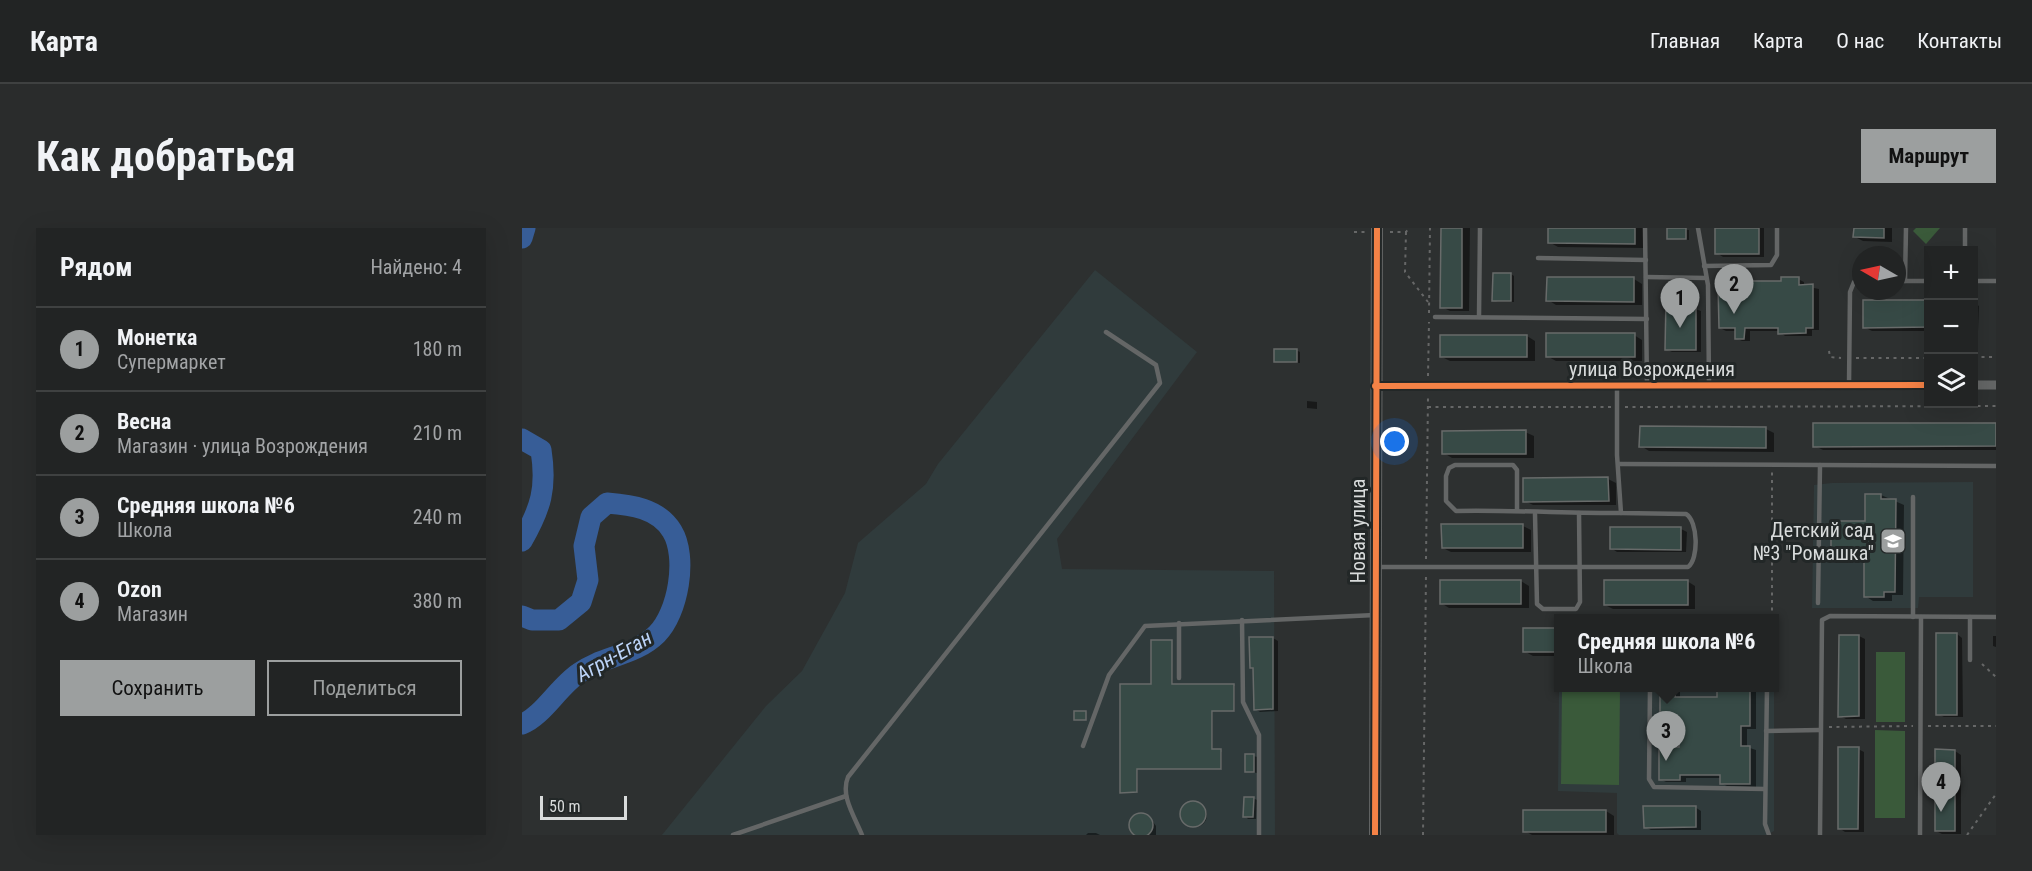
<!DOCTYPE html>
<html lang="ru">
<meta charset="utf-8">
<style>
:root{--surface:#222424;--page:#2a2c2c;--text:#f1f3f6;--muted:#a2a4a6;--line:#3f4141;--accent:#9c9f9f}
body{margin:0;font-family:"Roboto Condensed",sans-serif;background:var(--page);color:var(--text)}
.controls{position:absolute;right:18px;top:18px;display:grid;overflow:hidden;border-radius:0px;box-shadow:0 6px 24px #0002}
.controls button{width:54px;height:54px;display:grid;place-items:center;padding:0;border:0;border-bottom:2px solid var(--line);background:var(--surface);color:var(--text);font:30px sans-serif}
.compass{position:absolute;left:1330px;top:18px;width:54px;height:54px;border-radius:50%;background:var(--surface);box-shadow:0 6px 24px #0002;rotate:279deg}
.scale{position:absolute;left:18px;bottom:15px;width:87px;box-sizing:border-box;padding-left:6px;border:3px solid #d8dbdb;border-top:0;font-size:16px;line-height:21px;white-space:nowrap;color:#d8dbdb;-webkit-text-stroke:4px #222727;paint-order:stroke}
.you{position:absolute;left:873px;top:214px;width:21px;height:21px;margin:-15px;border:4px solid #fff;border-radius:50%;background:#1a73e8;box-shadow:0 0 0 9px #1a73e833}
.badge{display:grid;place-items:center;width:39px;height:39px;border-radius:50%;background:var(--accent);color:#111;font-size:20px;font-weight:700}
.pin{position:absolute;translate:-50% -50px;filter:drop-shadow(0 2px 3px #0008)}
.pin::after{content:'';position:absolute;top:32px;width:21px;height:18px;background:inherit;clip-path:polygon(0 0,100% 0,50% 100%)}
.popup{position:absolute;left:1032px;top:386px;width:225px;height:78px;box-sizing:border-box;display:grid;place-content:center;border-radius:0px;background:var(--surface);filter:drop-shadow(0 2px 4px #0005);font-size:20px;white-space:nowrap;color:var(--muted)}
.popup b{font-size:22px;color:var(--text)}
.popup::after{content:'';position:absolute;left:50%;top:100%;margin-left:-12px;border:12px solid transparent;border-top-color:var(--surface)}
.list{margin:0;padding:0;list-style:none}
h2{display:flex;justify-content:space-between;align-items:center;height:78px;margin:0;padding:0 24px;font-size:26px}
h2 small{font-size:20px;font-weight:400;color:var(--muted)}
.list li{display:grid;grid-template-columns:39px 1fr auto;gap:18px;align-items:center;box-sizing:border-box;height:84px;padding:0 24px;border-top:2px solid var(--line)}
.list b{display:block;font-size:22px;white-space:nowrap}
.list p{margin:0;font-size:20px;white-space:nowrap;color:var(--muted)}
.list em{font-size:20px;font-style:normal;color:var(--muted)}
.actions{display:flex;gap:12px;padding:18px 24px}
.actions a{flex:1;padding:14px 0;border:2px solid var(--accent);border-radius:0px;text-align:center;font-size:21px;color:var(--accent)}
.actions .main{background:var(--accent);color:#111}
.icon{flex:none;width:33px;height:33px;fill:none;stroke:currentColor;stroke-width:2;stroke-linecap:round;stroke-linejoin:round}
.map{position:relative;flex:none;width:1474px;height:607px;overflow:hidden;border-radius:0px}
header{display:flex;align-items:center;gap:36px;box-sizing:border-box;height:84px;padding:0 30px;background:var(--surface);border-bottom:2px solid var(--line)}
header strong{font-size:28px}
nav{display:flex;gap:33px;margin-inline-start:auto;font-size:21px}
.intro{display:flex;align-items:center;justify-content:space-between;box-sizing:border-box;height:144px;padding:0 36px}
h1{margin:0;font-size:42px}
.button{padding:15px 27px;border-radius:0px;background:var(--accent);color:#111;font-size:21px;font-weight:700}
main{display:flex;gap:36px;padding:0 36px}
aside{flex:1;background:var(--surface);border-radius:0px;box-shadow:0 6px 24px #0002}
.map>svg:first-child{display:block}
.built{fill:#303b3c}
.green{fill:#3a5a3a}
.shadow{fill:#0007}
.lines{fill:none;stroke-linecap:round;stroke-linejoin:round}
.river{stroke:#375d97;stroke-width:21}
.building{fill:#374a46;stroke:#686b6a;stroke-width:1.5}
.path{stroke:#666767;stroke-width:2;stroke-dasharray:3 4.5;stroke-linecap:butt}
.service{stroke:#646666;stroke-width:4.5}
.minor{stroke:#646666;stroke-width:9}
.tertiary{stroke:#646666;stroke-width:12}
.cycleway-casing{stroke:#222727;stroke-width:10}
.cycleway{stroke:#f48246;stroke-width:6}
.labels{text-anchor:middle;stroke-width:6;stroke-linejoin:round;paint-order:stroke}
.street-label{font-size:20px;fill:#d8dbdb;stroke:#222727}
.poi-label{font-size:20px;fill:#d8dbdb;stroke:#222727;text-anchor:end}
.water-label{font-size:21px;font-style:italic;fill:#bcd4f8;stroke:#222727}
</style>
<header>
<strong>Карта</strong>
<nav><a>Главная</a><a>Карта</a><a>О нас</a><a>Контакты</a></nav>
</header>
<div class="intro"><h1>Как добраться</h1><a class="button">Маршрут</a></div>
<main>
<aside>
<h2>Рядом<small>Найдено: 4</small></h2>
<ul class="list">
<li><span class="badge">1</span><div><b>Монетка</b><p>Супермаркет</p></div><em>180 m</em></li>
<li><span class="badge">2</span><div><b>Весна</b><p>Магазин · улица Возрождения</p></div><em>210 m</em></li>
<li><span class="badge">3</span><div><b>Средняя школа №6</b><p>Школа</p></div><em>240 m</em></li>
<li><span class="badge">4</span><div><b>Ozon</b><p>Магазин</p></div><em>380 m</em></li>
</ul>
<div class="actions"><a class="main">Сохранить</a><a>Поделиться</a></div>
</aside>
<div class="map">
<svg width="1474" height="607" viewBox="0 0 1474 607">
<rect width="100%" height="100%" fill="#2d3030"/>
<!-- built -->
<g class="built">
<polygon points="573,42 675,124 535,311 540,341 752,343 753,607 140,607 244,478 280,443 323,365 336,315 404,256 416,236"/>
<polygon points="1451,254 1451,369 1397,369 1396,380 1290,380 1292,257 1310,255"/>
<polygon points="1252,400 1252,603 1244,607 1097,607 1095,605 1095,565 1036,563 1037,460 1252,460"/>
</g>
<!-- green -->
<g class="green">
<polygon points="1394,0 1418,0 1404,16 1391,3"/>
<rect x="1354" y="424" width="29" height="70"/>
<polygon points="1040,460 1098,460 1097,557 1039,556"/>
<polygon points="1353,502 1383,503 1383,590 1353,590"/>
</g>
<!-- shadow -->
<g class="shadow">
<polygon points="920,0 948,0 947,83 928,83 920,79"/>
<polygon points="1028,0 1121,0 1121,20 1036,19 1027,14"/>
<polygon points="1146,0 1167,2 1167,12 1146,10"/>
<polygon points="1195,0 1242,0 1242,29 1201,29 1195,25"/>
<polygon points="1333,0 1370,0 1370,14 1341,13 1333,9"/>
<polygon points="989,46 992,48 992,74 976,74 972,72"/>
<polygon points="1225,49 1231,54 1261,54 1276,51 1282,54 1282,58 1297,61 1297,102 1290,102 1290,108 1263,108 1257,103 1228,103 1228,113 1220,113 1214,110 1214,103 1204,103 1198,100 1210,56"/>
<polygon points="1112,51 1120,56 1120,77 1034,77 1026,72"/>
<polygon points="1164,73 1170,76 1170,80 1179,83 1179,124 1150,124 1144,121"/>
<polygon points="1406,73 1406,103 1350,103 1342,99"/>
<polygon points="1452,75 1457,78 1456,103 1452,103"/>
<polygon points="1112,107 1120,112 1120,133 1034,133 1025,128"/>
<polygon points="1005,108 1013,113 1013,133 928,133 920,129"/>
<polygon points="774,122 778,124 778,135 753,133"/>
<polygon points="785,173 795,174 795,181 785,180"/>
<polygon points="1474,196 1474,222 1301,222 1293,218 1293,197"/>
<polygon points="1244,201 1252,205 1252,224 1127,223 1119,218"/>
<polygon points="1003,204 1012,208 1012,230 930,230 922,225"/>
<polygon points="1086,251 1094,255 1094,277 1011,277 1003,273"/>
<polygon points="1359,267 1382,277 1381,367 1370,367 1370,373 1351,373 1343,368 1344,329 1334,325 1319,325 1310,320 1344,295"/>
<polygon points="1001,298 1009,302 1009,324 929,324 921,320"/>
<polygon points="1159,301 1165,304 1164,324 1095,324 1089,320"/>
<polygon points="999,353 1007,358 1007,380 927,380 919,375"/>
<polygon points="1165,353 1173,358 1173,381 1091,381 1083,377"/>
<polygon points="1036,402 1036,428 1011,428 1002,423"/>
<polygon points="1435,406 1440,410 1441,489 1422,489 1416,486"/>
<polygon points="1337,408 1343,411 1343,491 1324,491 1318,488"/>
<polygon points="1471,408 1474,408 1474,419 1471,418"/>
<polygon points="751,410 756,413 756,483 738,484 733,481 733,442 729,440"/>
<polygon points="650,413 651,458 713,458 713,483 691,483 691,523 700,524 700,541 616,541 616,564 601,565 631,458"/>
<polygon points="1153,460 1158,463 1158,471 1196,471 1196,460 1234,460 1234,501 1225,501 1225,519 1234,522 1234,559 1205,558 1199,555 1199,550 1164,550 1164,554 1144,554 1138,551 1158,520 1158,496 1145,496 1139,492"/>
<polygon points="1336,521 1342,524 1342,604 1323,604 1317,600"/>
<polygon points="1414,523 1433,523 1439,527 1439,606 1420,606 1414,603"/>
<polygon points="725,527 736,529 735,545 724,543"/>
<polygon points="731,570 735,572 734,591 726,591 723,588"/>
<circle cx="673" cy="587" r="12"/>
<polygon points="1173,579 1179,583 1179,602 1129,602 1123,599"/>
<polygon points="1084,583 1092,588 1092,607 1010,607 1003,603"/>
<polygon points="615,588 629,591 634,598 634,607 612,607 608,602 609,593"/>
<polygon points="566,605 574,605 578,607 564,607"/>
</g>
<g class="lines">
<!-- river -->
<g class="river">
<polyline points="0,10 3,0"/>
<path d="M0,211L19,222C25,260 19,280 0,313"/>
<path d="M0,388L10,392H37L59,374L66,352L62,318L69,289L85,275C109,277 136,280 150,303C166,329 156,385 135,406C113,428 80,428 57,445C37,458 20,489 0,496"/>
</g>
</g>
<!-- building -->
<g class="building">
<polygon points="919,0 940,0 940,80 918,80"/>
<polygon points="1026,0 1113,0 1113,16 1026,15"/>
<rect x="1145" y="0" width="19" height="11"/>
<rect x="1193" y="0" width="44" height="26"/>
<polygon points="1332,0 1362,0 1362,10 1331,9"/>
<polygon points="971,45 989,45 989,73 970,73"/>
<polygon points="1208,48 1225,48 1225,53 1259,53 1259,49 1277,49 1277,57 1291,56 1291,100 1284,100 1284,105 1256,106 1256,100 1223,100 1222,111 1213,111 1213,100 1197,100 1196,57 1208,55"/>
<polygon points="1025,49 1112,49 1112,74 1024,73"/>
<polygon points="1144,71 1164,71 1164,78 1174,78 1174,122 1143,122"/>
<polygon points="1341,72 1407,72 1407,99 1341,100"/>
<rect x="1024" y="105" width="89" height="24"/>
<rect x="918" y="107" width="87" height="22"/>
<rect x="752" y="121" width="23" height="13"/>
<polygon points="1291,195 1474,195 1474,218 1291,219"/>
<polygon points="1118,198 1244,199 1244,220 1117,219"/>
<polygon points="1004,202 1004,226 920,226 920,203"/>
<polygon points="1086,249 1087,273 1001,274 1001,250"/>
<polygon points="1343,266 1359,266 1359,271 1374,271 1373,364 1362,364 1362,369 1342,369 1342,325 1331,325 1331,321 1309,321 1309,293 1343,293"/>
<polygon points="919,296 1001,296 1001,320 920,320"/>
<polygon points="1088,299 1159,299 1159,322 1088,321"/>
<rect x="918" y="352" width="81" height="24"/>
<rect x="1082" y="352" width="84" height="25"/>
<rect x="1001" y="400" width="35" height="24"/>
<rect x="1414" y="405" width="21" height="82"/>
<polygon points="1317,407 1337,407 1337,488 1316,489"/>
<polygon points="727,409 751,409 751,481 732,482 731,440 728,440"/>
<polygon points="629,412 650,412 650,456 712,456 712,483 690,483 690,521 699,521 699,541 615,541 615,564 598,565 598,456 629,456"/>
<polygon points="1138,459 1153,459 1153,469 1195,469 1195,459 1228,459 1228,498 1219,498 1219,518 1228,518 1228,556 1198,556 1198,547 1158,547 1158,552 1137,552 1137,519 1157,519 1157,493 1138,493"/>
<rect x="552" y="483" width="12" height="9"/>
<polygon points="1316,519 1337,519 1336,601 1316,601"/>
<polygon points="1413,521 1433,522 1433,603 1413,603"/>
<rect x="723" y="526" width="9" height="18"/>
<polygon points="722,569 732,569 731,589 721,589"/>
<circle cx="671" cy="586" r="13"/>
<polygon points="1121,578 1174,578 1174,599 1122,600"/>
<rect x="1001" y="582" width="83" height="22"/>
<circle cx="619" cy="597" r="12"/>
</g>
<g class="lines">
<!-- path -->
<g class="path">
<polyline points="832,4 844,4"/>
<polyline points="868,4 884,4 887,0"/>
<polyline points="884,4 883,44 906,74"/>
<polyline points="907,85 908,0"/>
<polyline points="1307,123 1308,129 1319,130"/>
<polyline points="1452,129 1474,129"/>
<polyline points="1334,130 1406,130"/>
<polyline points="906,148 907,94"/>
<polyline points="906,179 1089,179"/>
<polyline points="1103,179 1474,178"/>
<polyline points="904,331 906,169"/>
<polyline points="1250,390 1250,243"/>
<polyline points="1460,436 1474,449"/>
<polyline points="1406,498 1474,498"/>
<polyline points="1307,499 1391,498"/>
<polyline points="901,607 904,346"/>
<polyline points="1445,607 1474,566"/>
</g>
<!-- service -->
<g class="service">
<polyline points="1123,0 1125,158"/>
<polyline points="1176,0 1186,57 1187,157"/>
<polyline points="1443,0 1443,22"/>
<polyline points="1016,30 1124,32"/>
<polyline points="1182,38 1249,37 1255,27 1255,0"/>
<polyline points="1124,49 1184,50"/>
<polyline points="1375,53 1406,53"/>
<polyline points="1383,53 1384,0"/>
<polyline points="1452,53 1474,53"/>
<polyline points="913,89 1125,91"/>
<polyline points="957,89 958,0"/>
<polyline points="1327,157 1328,64 1332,54 1339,53"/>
<polyline points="1097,236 1474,238"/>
<path d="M995,282V242L991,237H933L927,240L924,248V273L934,283C989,282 1044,285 1099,285"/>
<polyline points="1013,286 1015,376 1021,381 1054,381 1058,374 1057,285"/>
<path d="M854,339H1166C1177,331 1176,293 1164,286L1099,285L1095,227V158"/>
<polyline points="1296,375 1298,237"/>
<polyline points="1391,389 1391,269"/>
<polyline points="1448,389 1448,432"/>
<polyline points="720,392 721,474 737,507 737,607"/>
<polyline points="657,395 657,450"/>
<polyline points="1128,460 1127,551 1132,559 1243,561"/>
<polyline points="1245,460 1243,596 1247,607"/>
<polyline points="1244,503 1298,502"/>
<polyline points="561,518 587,447 623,398 853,387"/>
<polyline points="211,607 324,568"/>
<path d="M340,607C333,589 318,568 326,549L638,155L634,137L584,104"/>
<polyline points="1298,607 1300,392 1308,388 1474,389"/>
<polyline points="1398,607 1399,389"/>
</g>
<!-- minor -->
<g class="minor">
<polyline points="1452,157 1474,157"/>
<polyline points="853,158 1406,157"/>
</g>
<!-- tertiary -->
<polyline class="tertiary" points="853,607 855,0"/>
<!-- cycleway casing -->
<g class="cycleway-casing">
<g id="cycleway">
<polyline points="853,158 1406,157"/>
<polyline points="853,607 855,0"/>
</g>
</g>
<!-- cycleway -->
<use href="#cycleway" class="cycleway"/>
</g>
<!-- icons -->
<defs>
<g id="school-square" transform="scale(1.35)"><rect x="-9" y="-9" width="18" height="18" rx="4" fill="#9c9f9f" stroke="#222727"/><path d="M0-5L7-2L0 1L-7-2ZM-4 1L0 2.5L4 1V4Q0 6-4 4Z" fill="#fff"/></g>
</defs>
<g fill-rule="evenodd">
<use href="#school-square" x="1371" y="313"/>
</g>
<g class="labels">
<!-- street labels -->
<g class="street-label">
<text x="1130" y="148">улица Возрождения</text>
<text transform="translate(836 303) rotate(-90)" y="7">Новая улица</text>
</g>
<!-- poi labels -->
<g class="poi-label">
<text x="1352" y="309">Детский сад<tspan x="1352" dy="23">№3 "Ромашка"</tspan></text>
</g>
<!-- water labels -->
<g class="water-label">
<text transform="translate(92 428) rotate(-29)" y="7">Агрн-Еган</text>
</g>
</g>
</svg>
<div class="controls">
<button>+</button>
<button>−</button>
<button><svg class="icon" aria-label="layers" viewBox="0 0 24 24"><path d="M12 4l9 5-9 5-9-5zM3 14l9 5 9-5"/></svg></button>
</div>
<svg class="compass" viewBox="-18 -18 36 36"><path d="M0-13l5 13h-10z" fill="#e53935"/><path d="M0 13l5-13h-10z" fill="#a2a4a6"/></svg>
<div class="scale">50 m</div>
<div class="you"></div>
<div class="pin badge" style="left:1158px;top:100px">1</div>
<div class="pin badge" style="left:1212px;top:86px">2</div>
<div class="pin badge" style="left:1144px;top:533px">3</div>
<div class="popup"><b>Средняя школа №6</b>Школа</div>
<div class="pin badge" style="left:1419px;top:584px">4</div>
</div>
</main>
